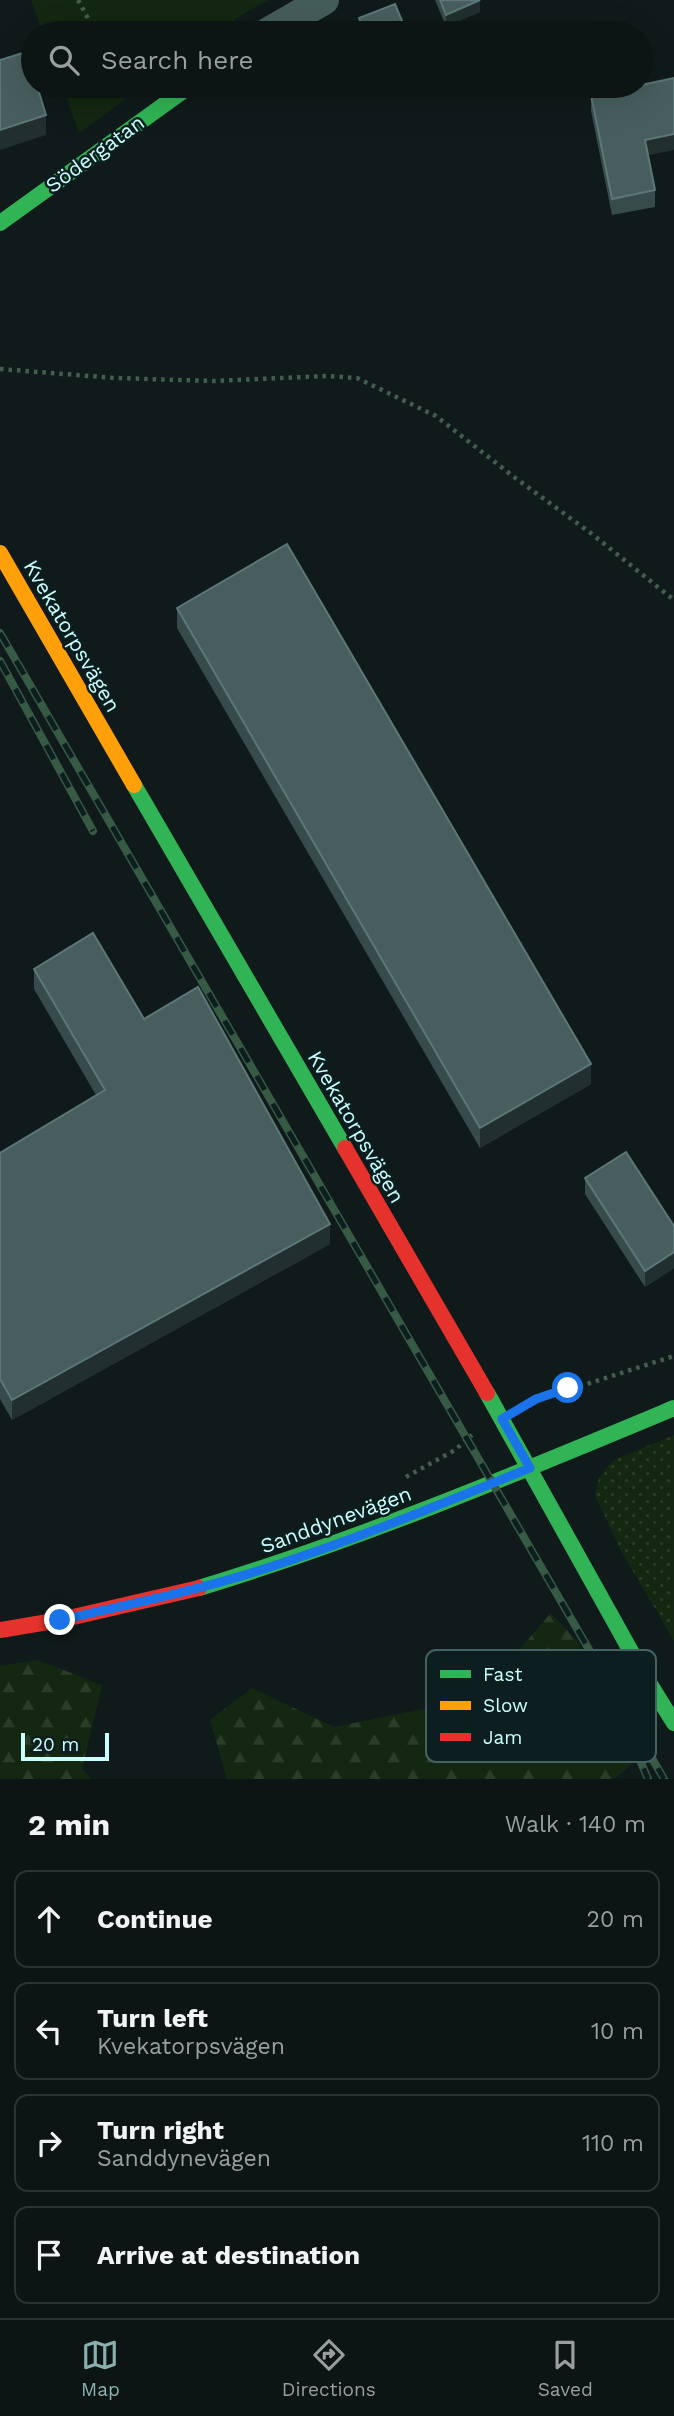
<!DOCTYPE html>
<meta charset="utf-8">
<style>
:root{--surface:#0c1414;--page:#1a2122;--text:#f1f3f6;--muted:#9a9ea0;--line:#2c3334;--accent:#89afaf}
body{margin:0;font-family:"Work Sans",sans-serif;background:var(--page);color:var(--text)}
.scale{position:absolute;left:21px;bottom:18px;width:88px;box-sizing:border-box;padding-left:7px;border:4px solid #cafffe;border-top:0;font-size:19px;line-height:24px;white-space:nowrap;color:#cafffe;-webkit-text-stroke:5px #0c1e1f;paint-order:stroke}
.stop{position:absolute;width:21px;height:21px;margin:-16px;border:5px solid #1a73e8;border-radius:50%;background:#fff}
.stop.end{background:#1a73e8;border-color:#fff;box-shadow:0 2px 7px #0008}
.list{margin:0;padding:0;list-style:none}
h2{display:flex;justify-content:space-between;align-items:center;height:91px;margin:0;padding:0 28px;font-size:30px}
h2 small{font-size:23px;font-weight:400;color:var(--muted)}
.list li{display:grid;grid-template-columns:46px 1fr auto;gap:21px;align-items:center;box-sizing:border-box;height:98px;margin:0 14px 14px;padding:0 14px;border:2px solid var(--line);border-radius:14px}
.list b{display:block;font-size:26px;white-space:nowrap}
.list p{margin:0;font-size:23px;white-space:nowrap;color:var(--muted)}
.list em{font-size:23px;font-style:normal;color:var(--muted)}
.icon{flex:none;width:38px;height:38px;fill:none;stroke:currentColor;stroke-width:2;stroke-linecap:round;stroke-linejoin:round}
.map{position:relative;flex:none;width:674px;height:1779px;overflow:hidden}
.search{position:absolute;background:var(--surface);box-shadow:0 7px 28px #0002;left:21px;right:21px;top:21px;height:77px;display:flex;align-items:center;gap:18px;box-sizing:border-box;padding:0 24px;border-radius:38px;color:var(--muted);font-size:26px}
.sheet{height:539px;background:var(--surface)}
nav{display:flex;justify-content:space-around;align-items:center;box-sizing:border-box;height:98px;border-top:2px solid var(--line);background:var(--surface);font-size:19px;color:var(--muted)}
nav a{display:grid;justify-items:center;gap:4px}
nav .on{color:var(--accent)}
.map>svg:first-child{display:block}
.grass{fill:url(#grass-dots)}
.forest{fill:url(#forest-firs)}
.green{fill:#132711}
.lines{fill:none;stroke-linecap:round;stroke-linejoin:round}
.path{stroke:#445d4e;stroke-width:4.5;stroke-dasharray:3.5 5;stroke-linecap:butt}
.street{stroke:#445c5a;stroke-width:30}
.fast{stroke:#30b455;stroke-width:16}
.slow{stroke:#ff9f0a;stroke-width:16}
.jam{stroke:#e5322d;stroke-width:16}
.rail-casing{stroke:#375a44;stroke-width:8}
.rail{stroke:#0c1e1f;stroke-width:5;stroke-dasharray:16;stroke-linecap:butt}
.wall{fill:#384b4b}
.shaded-wall{fill:#212f2f}
.building{fill:#485e5e;stroke:#5c7777;stroke-width:2}
.route{stroke:#1a73e8;stroke-width:9}
.labels{text-anchor:middle;stroke-width:5;stroke-linejoin:round;paint-order:stroke}
.street-label{font-size:21px;fill:#cafffe;stroke:#0c1e1f}
.key{fill:#0c1e1f;stroke:#456262;stroke-width:2}
.key-label{font-size:19px;fill:#cafffe}
</style>
<div class="map">
<svg width="674" height="1779" viewBox="0 0 674 1779">
<defs>
<pattern id="grass-dots" width="8" height="8" patternUnits="userSpaceOnUse" patternTransform="scale(1.75)"><rect width="8" height="8" fill="#132711"/><path d="M2 2h.1M6 6h.1" fill="none" stroke="#293d29" stroke-width="1.8" stroke-linecap="round"/></pattern>
<pattern id="forest-firs" width="22" height="20" patternUnits="userSpaceOnUse" patternTransform="scale(1.75)"><rect width="22" height="20" fill="#132711"/><path d="M5 1l3.5 6h-7zM16 11l3.5 6h-7z" fill="#293d29"/></pattern>
</defs>
<rect width="100%" height="100%" fill="#101a1b"/>
<!-- grass -->
<polygon class="grass" points="674,1435 674,1641 621,1551 595,1495 599,1477 614,1460"/>
<!-- forest -->
<g class="forest">
<polygon points="551,1613 577,1641 622,1735 632,1764 614,1779 227,1779 210,1720 252,1688 334,1727 423,1709 488,1686"/>
<polygon points="38,1660 102,1685 82,1769 91,1779 0,1779 0,1666"/>
</g>
<!-- green -->
<g class="green">
<polygon points="31,0 269,0 243,14 216,33 43,33"/>
<polygon points="62,86 144,86 79,133"/>
</g>
<g class="lines">
<!-- path -->
<g class="path">
<polyline points="78,0 96,33"/>
<polyline points="228,33 239,26"/>
<polyline points="0,369 115,378 215,381 327,376 357,378 436,416 514,477 592,534 674,600"/>
<polyline points="531,1402 674,1356"/>
<polyline points="406,1477 455,1450 472,1435"/>
</g>
<!-- street -->
<polyline class="street" points="267,33 324,0"/>
<!-- fast -->
<g class="fast">
<polyline points="0,223 190,86"/>
<polyline points="134,785 345,1148"/>
<polyline points="487,1393 643,1673 674,1723"/>
<path d="M199,1588C361,1539 518,1473 674,1408"/>
</g>
<!-- slow -->
<polyline class="slow" points="0,553 134,785"/>
<!-- jam -->
<g class="jam">
<polyline points="345,1148 487,1393"/>
<polyline points="0,1630 60,1620 199,1588"/>
</g>
<!-- rail casing -->
<g class="rail-casing">
<g id="rail">
<polyline points="0,633 664,1779"/>
<polyline points="0,661 93,831"/>
<polyline points="631,1739 648,1779"/>
</g>
</g>
<!-- rail -->
<use href="#rail" class="rail"/>
</g>
<!-- wall -->
<g class="wall">
<polygon points="435,0 480,0 480,12 446,26"/>
<polygon points="359,18 407,33 360,33 359,30"/>
<polygon points="591,95 648,155 655,190 655,207 612,215 591,111"/>
<polygon points="177,608 591,1084 480,1148 177,628"/>
<polygon points="34,969 144,1019 330,1244 12,1420 0,1399 0,1153 96,1095 34,989"/>
<polygon points="585,1178 674,1226 674,1268 645,1287 585,1194"/>
</g>
<!-- shaded-wall -->
<g class="shaded-wall">
<polygon points="480,0 480,12 446,26 446,15"/>
<polygon points="46,115 46,135 0,150 0,130"/>
<polygon points="674,134 674,150 645,156 645,140"/>
<polygon points="591,1064 591,1084 480,1148 480,1128"/>
<polygon points="330,1224 330,1244 12,1420 12,1400"/>
<polygon points="674,1252 674,1268 645,1287 645,1271"/>
</g>
<!-- building -->
<g class="building">
<polygon points="440,0 480,0 446,15"/>
<polygon points="395,4 407,33 365,33 359,18"/>
<polygon points="26,52 33,75 33,86 37,86 46,115 0,130 0,60"/>
<polygon points="674,78 674,134 645,140 655,190 612,199 591,95 635,86 641,86 641,85"/>
<polygon points="287,544 591,1064 480,1128 177,608"/>
<polygon points="93,933 144,1019 198,987 330,1224 12,1400 0,1379 0,1153 105,1090 34,969"/>
<polygon points="626,1152 674,1226 674,1252 645,1271 585,1178"/>
</g>
<g class="lines">
<!-- route -->
<path class="route" d="M60,1620C132,1604 205,1589 276,1565C362,1537 446,1502 530,1468L502,1419L536,1399L568,1388"/>
</g>
<g class="labels">
<!-- street labels -->
<g class="street-label">
<text transform="translate(95 154) rotate(-36)" y="7">Södergatan</text>
<text transform="translate(72 636) rotate(60)" y="7">Kvekatorpsvägen</text>
<text transform="translate(356 1127) rotate(60)" y="7">Kvekatorpsvägen</text>
<text transform="translate(336 1520) rotate(-20)" y="7">Sanddynevägen</text>
</g>
</g>
<!-- legend -->
<rect x="426" y="1650" width="230" height="112" rx="10" class="key"/>
<rect x="440" y="1670" width="31" height="8" fill="#30b455"/>
<rect x="440" y="1701" width="31" height="9" fill="#ff9f0a"/>
<rect x="440" y="1733" width="31" height="8" fill="#e5322d"/>
<g class="key-label">
<text x="483" y="1681">Fast</text>
<text x="483" y="1712">Slow</text>
<text x="483" y="1744">Jam</text>
</g>
</svg>
<div class="scale">20 m</div>
<div class="stop" style="left:568px;top:1388px"></div>
<div class="stop end" style="left:60px;top:1620px"></div>
<div class="search"><svg class="icon" aria-label="search" viewBox="0 0 24 24"><circle cx="10" cy="10" r="6"/><path d="M15 15l6 6"/></svg>Search here</div>
</div>
<section class="sheet">
<h2>2 min<small>Walk · 140 m</small></h2>
<ul class="list">
<li><svg class="icon" aria-label="ahead" viewBox="0 0 24 24"><path d="M12 20V5M6 11l6-6 6 6"/></svg><div><b>Continue</b></div><em>20 m</em></li>
<li><svg class="icon" aria-label="left" viewBox="0 0 24 24"><path d="M17 20v-9H6M10 6l-5 5 5 5"/></svg><div><b>Turn left</b><p>Kvekatorpsvägen</p></div><em>10 m</em></li>
<li><svg class="icon" aria-label="right" viewBox="0 0 24 24"><path d="M7 20v-9h11M14 6l5 5-5 5"/></svg><div><b>Turn right</b><p>Sanddynevägen</p></div><em>110 m</em></li>
<li><svg class="icon" aria-label="arrive" viewBox="0 0 24 24"><path d="M6 21V4h12l-3 4 3 4H6"/></svg><div><b>Arrive at destination</b></div></li>
</ul>
</section>
<nav>
<a class="on"><svg class="icon" aria-label="map" viewBox="0 0 24 24"><path d="M3 6l6-2 6 2 6-2v14l-6 2-6-2-6 2zM9 4v14M15 6v14"/></svg>Map</a>
<a><svg class="icon" aria-label="directions" viewBox="0 0 24 24"><path d="M12 3l9 9-9 9-9-9zM9 14v-3h6M13 9l2 2-2 2"/></svg>Directions</a>
<a><svg class="icon" aria-label="saved" viewBox="0 0 24 24"><path d="M7 4h10v16l-5-4-5 4z"/></svg>Saved</a>
</nav>
